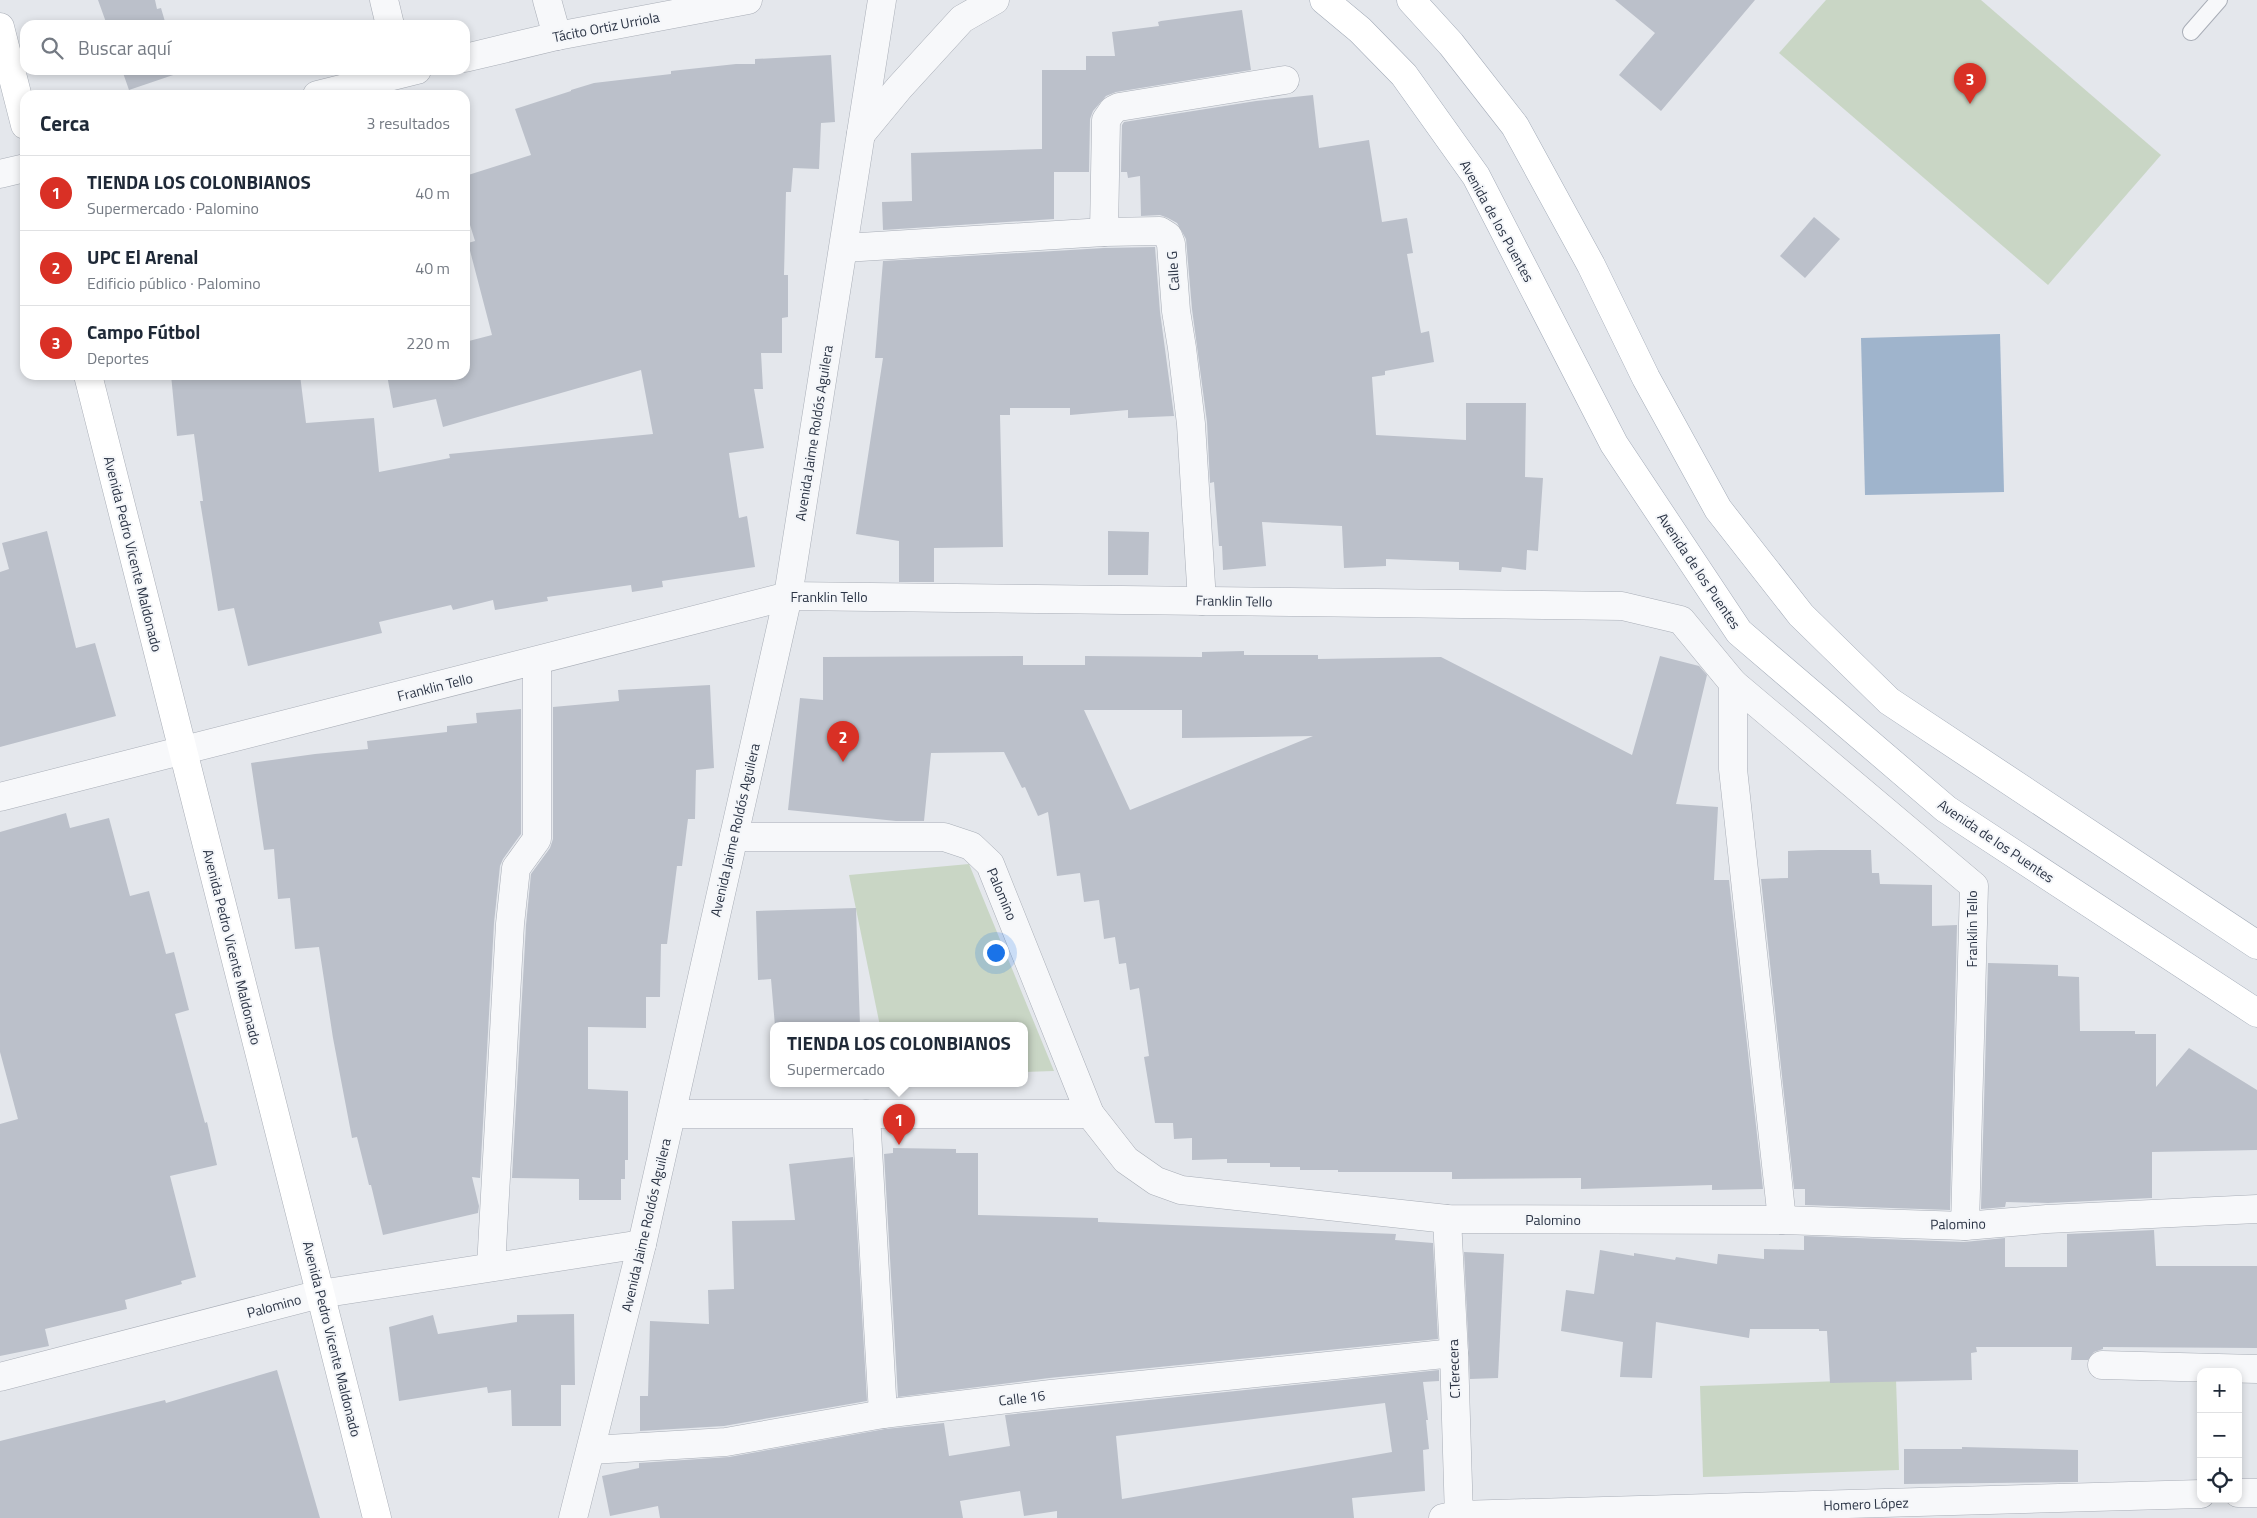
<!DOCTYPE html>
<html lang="es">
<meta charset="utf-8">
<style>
:root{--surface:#fff;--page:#f6f6f7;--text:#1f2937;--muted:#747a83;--line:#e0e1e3;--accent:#d93025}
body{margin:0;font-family:"Titillium Web",sans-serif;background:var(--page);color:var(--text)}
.controls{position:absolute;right:15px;bottom:15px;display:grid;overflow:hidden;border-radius:10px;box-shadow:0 2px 8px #0003}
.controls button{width:45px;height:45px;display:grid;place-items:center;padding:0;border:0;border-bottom:1px solid var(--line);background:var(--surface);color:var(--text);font:25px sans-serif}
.you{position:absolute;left:995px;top:952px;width:18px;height:18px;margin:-12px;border:4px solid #fff;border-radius:50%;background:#1a73e8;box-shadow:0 0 0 8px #1a73e833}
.badge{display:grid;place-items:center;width:32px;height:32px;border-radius:50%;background:var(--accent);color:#fff;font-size:16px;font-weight:700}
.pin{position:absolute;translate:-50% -41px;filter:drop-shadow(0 1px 2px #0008)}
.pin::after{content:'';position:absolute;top:26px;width:18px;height:15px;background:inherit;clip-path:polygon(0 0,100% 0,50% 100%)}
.popup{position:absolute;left:770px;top:1022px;width:258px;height:65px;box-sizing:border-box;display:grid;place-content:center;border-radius:10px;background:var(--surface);filter:drop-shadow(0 1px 4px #0005);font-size:16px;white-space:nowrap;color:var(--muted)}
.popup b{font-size:19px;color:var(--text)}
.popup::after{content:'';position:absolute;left:50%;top:100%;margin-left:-10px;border:10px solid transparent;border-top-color:var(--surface)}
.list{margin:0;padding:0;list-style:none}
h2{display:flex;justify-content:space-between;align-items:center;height:65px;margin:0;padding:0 20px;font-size:21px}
h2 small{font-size:16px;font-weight:400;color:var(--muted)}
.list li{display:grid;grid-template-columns:32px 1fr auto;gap:15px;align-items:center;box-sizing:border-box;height:75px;padding:0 20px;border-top:1px solid var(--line)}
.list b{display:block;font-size:19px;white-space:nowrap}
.list p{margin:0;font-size:16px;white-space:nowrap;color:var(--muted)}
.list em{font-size:16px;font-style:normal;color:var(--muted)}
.icon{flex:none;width:28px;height:28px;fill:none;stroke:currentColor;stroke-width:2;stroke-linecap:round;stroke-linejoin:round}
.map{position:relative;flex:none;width:2257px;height:1518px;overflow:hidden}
.search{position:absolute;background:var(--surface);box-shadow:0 2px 8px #0003;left:20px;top:20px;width:450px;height:55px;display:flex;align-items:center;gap:12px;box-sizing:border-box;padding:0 18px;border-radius:15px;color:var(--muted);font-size:19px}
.panel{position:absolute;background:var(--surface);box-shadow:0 2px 8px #0003;left:20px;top:90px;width:450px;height:290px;border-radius:15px}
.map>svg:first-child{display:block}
.green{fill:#c9d6c5}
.water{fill:#9fb4cc}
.building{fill:#bbc0ca;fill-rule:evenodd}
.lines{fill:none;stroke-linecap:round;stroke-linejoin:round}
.service-casing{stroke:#a9aeb7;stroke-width:18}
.minor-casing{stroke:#a9aeb7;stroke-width:29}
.tertiary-casing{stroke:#a9aeb7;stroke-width:29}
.secondary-casing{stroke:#a9aeb7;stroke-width:29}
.primary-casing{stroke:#a3abb8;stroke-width:29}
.service{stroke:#f7f8fa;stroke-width:16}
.minor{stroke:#f7f8fa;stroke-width:28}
.tertiary{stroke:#f7f8fa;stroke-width:28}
.secondary{stroke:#fff;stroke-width:28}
.primary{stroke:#fff;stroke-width:28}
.labels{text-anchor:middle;stroke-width:4;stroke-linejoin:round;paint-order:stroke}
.street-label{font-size:14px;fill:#2b3445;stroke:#f4f6f9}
</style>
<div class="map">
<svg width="2257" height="1518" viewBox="0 0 2257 1518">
<rect width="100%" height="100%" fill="#e4e7ec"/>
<!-- green -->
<g class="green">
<polygon points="1826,0 1981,0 2161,155 2048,285 1779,53"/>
<polygon points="969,864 1054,1071 1024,1072 1024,1026 880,1026 849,875"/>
<polygon points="1896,1379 1899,1470 1703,1477 1700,1386"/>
</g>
<!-- water -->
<polygon class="water" points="2000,334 2004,492 1865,495 1861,338"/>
<!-- building -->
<g class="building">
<polygon points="98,0 155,0 157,9 161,8 166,25 107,25"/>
<polygon points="1615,0 1755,0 1661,111 1619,75 1655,33"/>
<polygon points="1242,10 1251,70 1116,92 1106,96 1093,111 1090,119 1089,172 1054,172 1054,219 883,230 882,202 912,201 911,153 1042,149 1042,70 1086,70 1086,56 1115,56 1112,32 1159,26 1158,22 1161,21"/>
<polygon points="831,55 835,122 821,123 819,169 793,168 791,192 786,192 784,275 788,275 788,317 782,318 782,353 761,353 763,389 754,389 764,448 729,453 739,518 747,516 755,567 662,581 663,587 632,592 631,585 547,597 548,601 495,610 493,600 453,610 451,605 379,622 382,633 248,666 234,608 218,611 200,501 203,501 194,434 177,436 171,375 300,375 306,423 374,418 379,472 450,458 449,454 653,434 641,370 443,427 436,399 393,408 387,375 465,375 465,342 492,335 468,243 475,241 465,209 465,176 531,155 515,109 571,91 571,90 594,83 671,74 671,71 736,64 755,64 755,59"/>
<polygon points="122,70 181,70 182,72 129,90"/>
<polygon points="1313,95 1319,148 1369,140 1382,222 1407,218 1413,253 1407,254 1421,333 1429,331 1434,362 1385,371 1385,375 1372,377 1376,435 1466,440 1466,403 1526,403 1525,477 1543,478 1538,551 1527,550 1526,570 1502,567 1501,572 1459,570 1459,562 1386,559 1386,566 1344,568 1342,526 1262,522 1266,566 1223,570 1222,546 1219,546 1214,482 1210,483 1207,422 1192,309 1186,239 1177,223 1168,218 1160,215 1141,216 1140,176 1128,178 1127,172 1121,172 1122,125 1124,122 1256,101"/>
<polygon points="1814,217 1840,239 1805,278 1780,256"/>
<polygon points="1155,247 1160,312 1174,416 1128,418 1128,410 1070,415 1070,408 1010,408 1010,415 1000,415 1003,547 934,548 934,582 899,582 899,541 856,534 883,358 875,358 883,261 1104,248"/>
<polygon points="47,531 76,648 95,643 116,716 0,747 0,572 9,569 2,543"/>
<polygon points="1108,531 1149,532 1148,575 1108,575"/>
<path d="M1244,651V655H1318V659L1441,657L1632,755L1660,656L1699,666L1707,675L1676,804L1718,807L1714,880H1729L1763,1189L1712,1190V1185L1581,1189V1178L1452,1179V1172H1338V1170H1300V1167H1270V1163H1227V1159L1192,1160V1138L1174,1139L1173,1123H1155L1144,1057L1149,1056L1139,988L1130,990L1126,963L1119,964L1115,937L1104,939L1099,900L1084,902L1080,873L1057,876L1048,812L1038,816L1025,787L1022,788L1004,752L931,753L924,821H896L788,810L800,698L823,700V657L1023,656V665H1085V656L1202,657V652ZM1084,710H1182V738L1313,736L1130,810Z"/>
<polygon points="710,685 714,768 696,770 695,819 688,819 682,866 677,866 667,944 661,944 660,997 646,997 646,1028 588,1027 588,1089 628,1091 628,1160 625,1160 625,1179 621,1179 621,1200 579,1200 579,1179 512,1178 526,925 531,874 550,848 553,839 553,707 619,701 618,690"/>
<polygon points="521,709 521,834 503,859 500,866 494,923 480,1178 472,1177 479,1206 478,1213 383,1235 371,1185 369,1185 357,1137 352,1138 333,1038 319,947 295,949 290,898 278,899 274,849 264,850 251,763 315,754 368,749 367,741 447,732 447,726 477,723 476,713"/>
<polygon points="66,813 70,828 109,818 130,896 149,891 166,954 174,952 189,1010 175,1014 205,1123 207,1122 217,1165 170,1176 196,1277 181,1281 182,1284 125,1300 127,1309 45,1329 49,1346 0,1356 0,1124 18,1119 0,1052 0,832"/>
<polygon points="1819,850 1871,850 1872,873 1879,873 1880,884 1932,885 1932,926 1957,925 1950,1210 1805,1205 1805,1189 1794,1189 1761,879 1788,878 1788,851"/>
<polygon points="856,908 860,1026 775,1026 771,979 758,980 756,911"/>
<polygon points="1988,963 2058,965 2058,976 2079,977 2080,1031 2135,1031 2135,1034 2156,1034 2156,1087 2189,1048 2257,1090 2257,1150 2152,1152 2152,1198 2048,1203 2006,1202 2005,1207 1981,1209"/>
<polygon points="893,1148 956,1149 956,1153 978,1153 978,1215 1098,1218 1098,1222 1396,1234 1395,1240 1433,1243 1438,1339 1049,1378 898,1397 884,1154 893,1153"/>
<polygon points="853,1157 867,1401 724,1426 640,1431 640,1396 648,1396 650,1321 709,1324 708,1290 734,1289 732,1221 795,1220 789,1164"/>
<polygon points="2154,1230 2156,1266 2257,1266 2257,1348 2103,1347 2103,1349 2094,1352 2088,1360 2071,1360 2072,1347 1976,1347 1977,1352 1971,1353 1972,1380 1830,1383 1827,1331 1819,1331 1819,1329 1750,1329 1749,1338 1656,1322 1652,1378 1620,1377 1623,1342 1561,1331 1566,1290 1594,1294 1600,1250 1634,1256 1634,1253 1675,1260 1676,1257 1717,1264 1718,1254 1764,1259 1764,1249 1804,1250 1804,1236 1964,1242 2005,1238 2005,1267 2067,1267 2067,1234"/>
<polygon points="1464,1252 1504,1254 1498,1378 1470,1379"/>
<polygon points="574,1314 575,1385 561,1385 561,1426 512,1426 511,1390 488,1393 487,1387 399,1401 389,1327 433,1315 438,1334 517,1322 517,1315"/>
<polygon points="277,1370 320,1518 0,1518 0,1441 165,1400 166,1403"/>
<path d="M1439,1370V1381L1423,1382L1428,1420H1426L1429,1449L1423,1450L1425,1491L1352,1498L1354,1518H1057V1511L1024,1516L1020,1491L960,1501L963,1518H660L658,1506L610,1516L602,1476L639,1468V1463L729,1457L885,1429L944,1423L949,1456L1010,1446L1005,1415ZM1385,1403L1392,1452L1122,1499L1116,1436Z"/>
<polygon points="1962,1447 2078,1450 2078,1482 1904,1484 1904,1449 1962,1449"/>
</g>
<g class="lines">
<!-- service casing -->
<g class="service-casing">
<polyline id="service" points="2191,32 2219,0"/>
</g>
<!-- minor casing -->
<g class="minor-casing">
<g id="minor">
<polyline points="384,0 390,25"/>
<polyline points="547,0 557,36"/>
<polyline points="465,58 557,36 748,0"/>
<polyline points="317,95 417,70"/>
<polyline points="0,174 25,168"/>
<polyline points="1104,232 1106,120 1113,110 1119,107 1285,80"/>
<polyline points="844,248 1104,232 1160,231 1168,236 1171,244 1176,311 1182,348 1191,424 1202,601"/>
<polyline points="1733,683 1974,886 1965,1226"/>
<polyline points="0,797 788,596 1622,606 1681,620 1733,683 1733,769 1782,1220"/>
<polyline points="734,837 944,837 971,846 990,864 1090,1114 1126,1160 1156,1181 1181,1190 1447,1219 1782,1220 1965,1226 2047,1219 2257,1209"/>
<polyline points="672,1114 1090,1114"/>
<polyline points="866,1114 883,1414"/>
<polyline points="1447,1219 1454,1353 1459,1518"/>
<polyline points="491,1267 510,924 516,868 537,839 537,661"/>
<polyline points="2102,1365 2257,1369"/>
<polyline points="0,1377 320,1294 642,1244"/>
<polyline points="591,1450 726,1442 883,1414 1051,1394 1454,1353"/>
<polyline points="2238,1493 2257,1493"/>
<polyline points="1443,1518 1459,1515 2201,1494"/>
</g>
</g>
<!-- tertiary casing -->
<g class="tertiary-casing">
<g id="tertiary">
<polyline points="861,134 899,88 962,19 995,0"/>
<polyline points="573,1518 642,1244 788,596 882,0"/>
</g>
</g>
<!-- secondary casing -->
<g class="secondary-casing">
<g id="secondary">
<polyline points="0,27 25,125"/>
<polyline points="88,375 377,1518"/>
</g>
</g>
<!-- primary casing -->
<g class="primary-casing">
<g id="primary">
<polyline points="1324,0 1360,30 1404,75 1476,176 1614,444 1739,632 1946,809 2257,1013"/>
<polyline points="1411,0 1451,44 1515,126 1591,265 1646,378 1718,509 1801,615 1889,701 2257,945"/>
</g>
</g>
<!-- service -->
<use href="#service" class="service"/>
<!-- minor -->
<use href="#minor" class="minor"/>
<!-- tertiary -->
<use href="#tertiary" class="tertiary"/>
<!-- secondary -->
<use href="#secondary" class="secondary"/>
<!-- primary -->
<use href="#primary" class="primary"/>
</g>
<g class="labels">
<!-- street labels -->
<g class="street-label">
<text transform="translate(606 27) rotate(-11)" y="5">Tácito Ortiz Urriola</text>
<text transform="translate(1497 221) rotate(61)" y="5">Avenida de los Puentes</text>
<text transform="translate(1173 271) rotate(-94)" y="5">Calle G</text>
<text transform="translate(814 433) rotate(-81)" y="5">Avenida Jaime Roldós Aguilera</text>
<text transform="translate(133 554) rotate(76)" y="5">Avenida Pedro Vicente Maldonado</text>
<text transform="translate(1699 571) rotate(56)" y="5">Avenida de los Puentes</text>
<text x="829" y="602">Franklin Tello</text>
<text transform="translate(1234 601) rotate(1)" y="5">Franklin Tello</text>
<text transform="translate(435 687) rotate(-14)" y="5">Franklin Tello</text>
<text transform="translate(735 830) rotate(-77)" y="5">Avenida Jaime Roldós Aguilera</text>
<text transform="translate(1996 841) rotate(34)" y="5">Avenida de los Puentes</text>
<text transform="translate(1002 894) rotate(67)" y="5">Palomino</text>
<text transform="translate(1972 929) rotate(-90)" y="5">Franklin Tello</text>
<text transform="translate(232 947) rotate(76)" y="5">Avenida Pedro Vicente Maldonado</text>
<text x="1553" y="1225">Palomino</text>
<text transform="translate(1958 1224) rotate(-1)" y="5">Palomino</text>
<text transform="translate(646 1225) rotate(-77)" y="5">Avenida Jaime Roldós Aguilera</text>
<text transform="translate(274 1306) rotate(-15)" y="5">Palomino</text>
<text transform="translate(332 1339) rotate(76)" y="5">Avenida Pedro Vicente Maldonado</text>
<text transform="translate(1454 1369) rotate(-92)" y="5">C.Terecera</text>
<text transform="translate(1022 1398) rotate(-7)" y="5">Calle 16</text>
<text transform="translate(1866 1504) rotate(-2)" y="5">Homero López</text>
</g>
</g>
</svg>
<div class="controls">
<button>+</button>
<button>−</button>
<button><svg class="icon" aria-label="locate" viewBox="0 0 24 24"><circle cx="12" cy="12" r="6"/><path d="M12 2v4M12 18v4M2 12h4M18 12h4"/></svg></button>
</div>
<div class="you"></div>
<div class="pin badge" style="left:899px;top:1145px">1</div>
<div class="popup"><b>TIENDA LOS COLONBIANOS</b>Supermercado</div>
<div class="pin badge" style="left:843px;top:762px">2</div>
<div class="pin badge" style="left:1970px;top:104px">3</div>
<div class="search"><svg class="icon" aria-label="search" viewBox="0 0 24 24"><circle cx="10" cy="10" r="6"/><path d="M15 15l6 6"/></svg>Buscar aquí</div>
<section class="panel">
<h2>Cerca<small>3 resultados</small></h2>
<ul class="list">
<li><span class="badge">1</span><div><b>TIENDA LOS COLONBIANOS</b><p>Supermercado · Palomino</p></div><em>40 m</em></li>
<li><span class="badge">2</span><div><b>UPC El Arenal</b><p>Edificio público · Palomino</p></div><em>40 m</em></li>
<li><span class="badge">3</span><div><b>Campo Fútbol</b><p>Deportes</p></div><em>220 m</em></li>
</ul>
</section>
</div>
